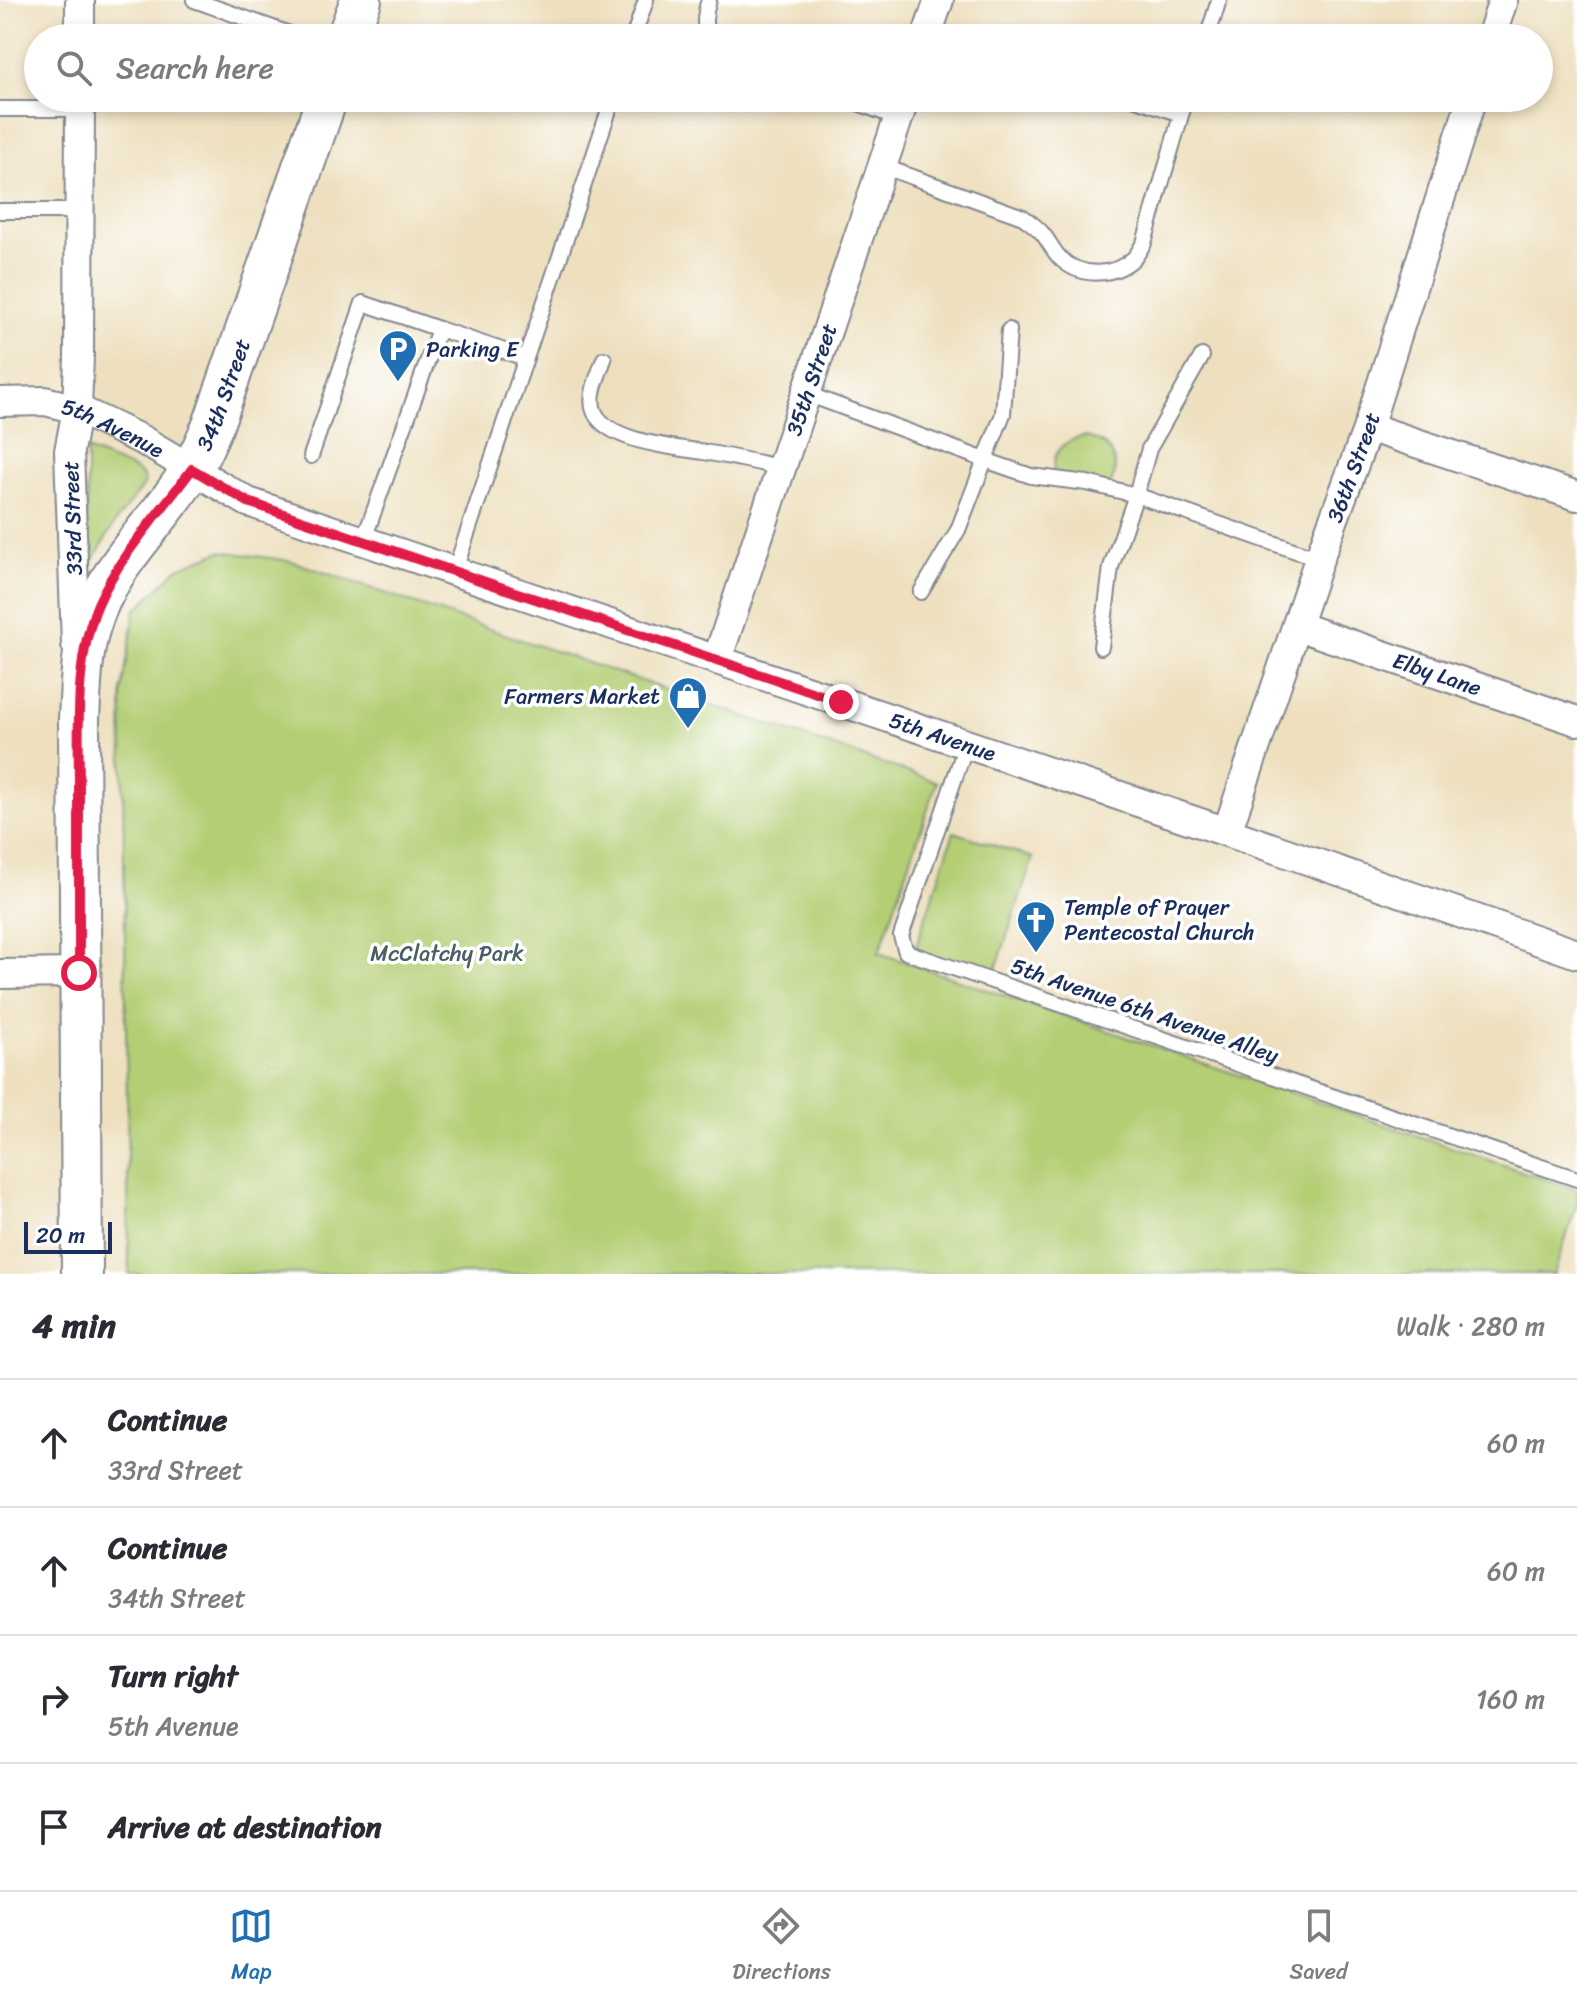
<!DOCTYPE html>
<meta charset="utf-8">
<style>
:root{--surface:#fff;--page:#f7f7f7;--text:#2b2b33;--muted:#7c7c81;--line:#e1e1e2;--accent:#1f6fb2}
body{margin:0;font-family:Sriracha,sans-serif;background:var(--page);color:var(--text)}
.scale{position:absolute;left:24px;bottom:20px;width:88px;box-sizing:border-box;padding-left:8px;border:4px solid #1b2f5e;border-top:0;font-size:22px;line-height:28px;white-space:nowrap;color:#1b2f5e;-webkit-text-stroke:6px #fff;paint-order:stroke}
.stop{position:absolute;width:24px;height:24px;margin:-18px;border:6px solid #e11d48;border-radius:50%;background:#fff}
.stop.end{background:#e11d48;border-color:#fff;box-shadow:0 2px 8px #0008}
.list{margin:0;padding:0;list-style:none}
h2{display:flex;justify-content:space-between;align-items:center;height:104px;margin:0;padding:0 32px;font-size:34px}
h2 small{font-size:26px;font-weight:400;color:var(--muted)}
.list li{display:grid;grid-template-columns:52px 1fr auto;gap:24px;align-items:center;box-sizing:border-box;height:128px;padding:0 32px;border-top:2px solid var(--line)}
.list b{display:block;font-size:30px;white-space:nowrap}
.list p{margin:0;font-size:26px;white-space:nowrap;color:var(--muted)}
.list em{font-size:26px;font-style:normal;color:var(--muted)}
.icon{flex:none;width:44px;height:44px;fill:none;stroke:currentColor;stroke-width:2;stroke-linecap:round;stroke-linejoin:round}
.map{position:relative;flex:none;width:1577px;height:1274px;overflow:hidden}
.search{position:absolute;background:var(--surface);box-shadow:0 4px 12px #0003;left:24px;right:24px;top:24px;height:88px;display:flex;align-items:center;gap:20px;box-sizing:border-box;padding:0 28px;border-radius:44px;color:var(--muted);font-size:30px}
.sheet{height:616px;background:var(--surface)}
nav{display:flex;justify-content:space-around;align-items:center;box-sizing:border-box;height:112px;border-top:2px solid var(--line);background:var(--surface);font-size:22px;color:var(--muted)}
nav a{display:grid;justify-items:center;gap:4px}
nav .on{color:var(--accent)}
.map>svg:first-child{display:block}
.green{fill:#b3ce73;stroke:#677e68;stroke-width:2}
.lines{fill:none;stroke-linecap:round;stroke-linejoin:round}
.lane-casing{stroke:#84888e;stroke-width:18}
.street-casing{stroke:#84888e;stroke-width:32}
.secondary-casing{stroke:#84888e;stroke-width:44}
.lane{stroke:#fff;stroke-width:14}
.street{stroke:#fff;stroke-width:28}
.secondary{stroke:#fff;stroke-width:40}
.route{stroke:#e11d48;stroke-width:10}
.labels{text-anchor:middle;stroke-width:7;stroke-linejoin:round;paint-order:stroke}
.poi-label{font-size:22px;fill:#1b2f5e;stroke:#fff;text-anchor:start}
.street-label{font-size:22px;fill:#1b2f5e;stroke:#fff}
.park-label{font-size:22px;fill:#495f64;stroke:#fff}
</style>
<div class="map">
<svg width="1577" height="1274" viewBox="0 0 1577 1274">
<rect width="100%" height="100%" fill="#fff"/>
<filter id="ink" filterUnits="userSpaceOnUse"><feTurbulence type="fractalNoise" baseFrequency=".0125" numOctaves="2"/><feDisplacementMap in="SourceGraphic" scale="16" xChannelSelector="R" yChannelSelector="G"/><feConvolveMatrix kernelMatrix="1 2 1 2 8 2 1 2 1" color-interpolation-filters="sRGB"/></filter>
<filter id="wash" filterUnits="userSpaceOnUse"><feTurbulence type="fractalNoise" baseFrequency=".006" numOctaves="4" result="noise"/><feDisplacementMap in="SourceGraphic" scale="32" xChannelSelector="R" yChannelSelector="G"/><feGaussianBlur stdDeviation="1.8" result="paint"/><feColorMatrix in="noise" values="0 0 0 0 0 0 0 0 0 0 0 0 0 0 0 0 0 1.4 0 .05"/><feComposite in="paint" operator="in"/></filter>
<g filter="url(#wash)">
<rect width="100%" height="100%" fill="#eee0bf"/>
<!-- green -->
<g class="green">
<path d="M1086,437C1113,443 1122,464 1109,487L1054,478C1051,454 1061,439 1086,437Z"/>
<polygon points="87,450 136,470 142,475 145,483 114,524 90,566 87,567"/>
<polygon points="221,551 291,561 937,782 879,953 1577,1190 1577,1204 1554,1274 129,1274 122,691 135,611 178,568"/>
<polygon points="954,832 1033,858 993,978 914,952"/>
</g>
</g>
<g filter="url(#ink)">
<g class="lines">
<!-- lane casing -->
<g class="lane-casing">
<g id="lane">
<polyline points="194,0 301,38"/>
<polyline points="929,29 955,38"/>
<polyline points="633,38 646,0"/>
<path d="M708,38C703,26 705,12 709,0"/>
<polyline points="1207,38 1219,0"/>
<polyline points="845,98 898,118"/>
<polyline points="1133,98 1181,114"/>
<polyline points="0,109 80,109"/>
<path d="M882,166L1023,217C1030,222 1037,227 1042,233C1049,241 1053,251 1060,258C1080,278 1114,277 1134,258C1138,254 1141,247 1144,243L1186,98"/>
<polyline points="0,211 80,211"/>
<path d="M604,359C599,375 587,397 595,413C609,442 674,447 703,452C729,456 756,462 782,468"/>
<polyline points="807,394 985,460 1003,414 1009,330"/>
<polyline points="311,456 363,303 439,329"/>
<polyline points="363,542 439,329 525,358"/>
<polyline points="454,573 613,98"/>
<polyline points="921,592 958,530 985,460 1031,476 1087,483 1136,495 1149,449 1202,356"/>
<polyline points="1101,647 1111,567 1136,495 1319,559"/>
<polyline points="966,745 901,936 906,952 1577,1179"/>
</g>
</g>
<!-- street casing -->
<g class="street-casing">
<g id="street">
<polyline points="80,0 80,38"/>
<polyline points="926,38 939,0"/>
<polyline points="1491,38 1503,0"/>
<path id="s1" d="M0,402L45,401L77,409L144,441L248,502L1227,832L1577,954"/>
<polyline points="1368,427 1577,496"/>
<path id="s2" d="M1297,626L1577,721"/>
<polyline points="76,644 69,451 77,409 79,357 80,98"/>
<path id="s3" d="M717,660L905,98"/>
<path id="s4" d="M1227,832L1319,559L1368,427L1472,98"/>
<polyline points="0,974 79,973"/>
</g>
</g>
<!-- secondary casing -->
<g class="secondary-casing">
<g id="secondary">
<polyline points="347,38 361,0"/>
<path id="s5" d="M82,1274L79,718C81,687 81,655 90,626C108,564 159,523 191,470C200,456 206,440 213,425L327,98"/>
</g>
</g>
<!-- lane -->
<use href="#lane" class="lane"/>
<!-- street -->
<use href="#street" class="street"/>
<!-- secondary -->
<use href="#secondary" class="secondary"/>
</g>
</g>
<g class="lines" filter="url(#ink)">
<!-- route -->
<path class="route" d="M79,973C79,912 79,852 79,791C79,731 74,660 98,604C120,554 160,513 192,469L248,502L841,702"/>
</g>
<!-- icons -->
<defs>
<g id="parking-pin" transform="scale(2)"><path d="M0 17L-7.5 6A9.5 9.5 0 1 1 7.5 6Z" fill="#1f6fb2" stroke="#fff"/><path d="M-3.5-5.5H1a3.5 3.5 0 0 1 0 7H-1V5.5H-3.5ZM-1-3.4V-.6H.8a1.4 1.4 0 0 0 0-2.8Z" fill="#fff"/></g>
<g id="shop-pin" transform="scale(2)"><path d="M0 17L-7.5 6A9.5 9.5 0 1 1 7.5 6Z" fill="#1f6fb2" stroke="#fff"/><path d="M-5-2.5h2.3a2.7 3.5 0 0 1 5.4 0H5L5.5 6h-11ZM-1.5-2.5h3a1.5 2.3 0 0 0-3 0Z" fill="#fff"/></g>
<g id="church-pin" transform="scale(2)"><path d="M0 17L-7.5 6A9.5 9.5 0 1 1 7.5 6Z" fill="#1f6fb2" stroke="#fff"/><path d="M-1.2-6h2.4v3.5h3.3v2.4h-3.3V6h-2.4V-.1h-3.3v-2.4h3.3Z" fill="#fff"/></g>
</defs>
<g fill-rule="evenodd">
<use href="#parking-pin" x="398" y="349"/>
<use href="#shop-pin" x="688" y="696"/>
<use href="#church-pin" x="1036" y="920"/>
</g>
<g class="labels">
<!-- poi labels -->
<g class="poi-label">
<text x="426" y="357">Parking E</text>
<text x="660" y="704" text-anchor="end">Farmers Market</text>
<text x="1064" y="915">Temple of Prayer<tspan x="1064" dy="25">Pentecostal Church</tspan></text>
</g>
<!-- street labels -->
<g class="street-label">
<text dy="8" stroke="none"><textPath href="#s3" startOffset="296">35th Street</textPath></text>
<text dy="8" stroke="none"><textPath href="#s5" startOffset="918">34th Street</textPath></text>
<text dy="8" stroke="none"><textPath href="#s1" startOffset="118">5th Avenue</textPath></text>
<text dy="8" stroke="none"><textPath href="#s4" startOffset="386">36th Street</textPath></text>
<text transform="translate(72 518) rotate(-92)" y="8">33rd Street</text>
<text dy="8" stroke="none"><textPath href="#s2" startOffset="148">Elby Lane</textPath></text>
<text dy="8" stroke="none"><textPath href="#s1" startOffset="1006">5th Avenue</textPath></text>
<text transform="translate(1145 1010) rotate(19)" y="8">5th Avenue 6th Avenue Alley</text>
</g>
<!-- park labels -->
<g class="park-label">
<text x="447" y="961">McClatchy Park</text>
</g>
</g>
</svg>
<div class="scale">20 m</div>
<div class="stop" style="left:79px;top:973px"></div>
<div class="stop end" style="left:841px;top:702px"></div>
<div class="search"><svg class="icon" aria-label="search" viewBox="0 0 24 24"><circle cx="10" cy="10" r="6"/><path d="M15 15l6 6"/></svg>Search here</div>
</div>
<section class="sheet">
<h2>4 min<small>Walk · 280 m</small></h2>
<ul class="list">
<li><svg class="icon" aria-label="ahead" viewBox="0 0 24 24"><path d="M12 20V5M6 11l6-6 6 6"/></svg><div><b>Continue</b><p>33rd Street</p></div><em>60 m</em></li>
<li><svg class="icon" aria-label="ahead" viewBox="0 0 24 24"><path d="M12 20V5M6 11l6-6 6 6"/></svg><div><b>Continue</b><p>34th Street</p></div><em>60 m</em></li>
<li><svg class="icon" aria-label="right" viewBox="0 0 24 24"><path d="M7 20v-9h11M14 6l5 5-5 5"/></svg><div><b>Turn right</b><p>5th Avenue</p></div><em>160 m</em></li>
<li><svg class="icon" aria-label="arrive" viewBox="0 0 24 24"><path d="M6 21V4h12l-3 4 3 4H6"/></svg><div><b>Arrive at destination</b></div></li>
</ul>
</section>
<nav>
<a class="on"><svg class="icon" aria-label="map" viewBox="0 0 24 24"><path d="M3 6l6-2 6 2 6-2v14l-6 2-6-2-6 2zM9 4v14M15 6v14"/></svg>Map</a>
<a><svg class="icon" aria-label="directions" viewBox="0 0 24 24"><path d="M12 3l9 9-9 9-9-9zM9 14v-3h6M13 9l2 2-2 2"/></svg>Directions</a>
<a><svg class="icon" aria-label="saved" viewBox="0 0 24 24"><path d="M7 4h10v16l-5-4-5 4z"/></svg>Saved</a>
</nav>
